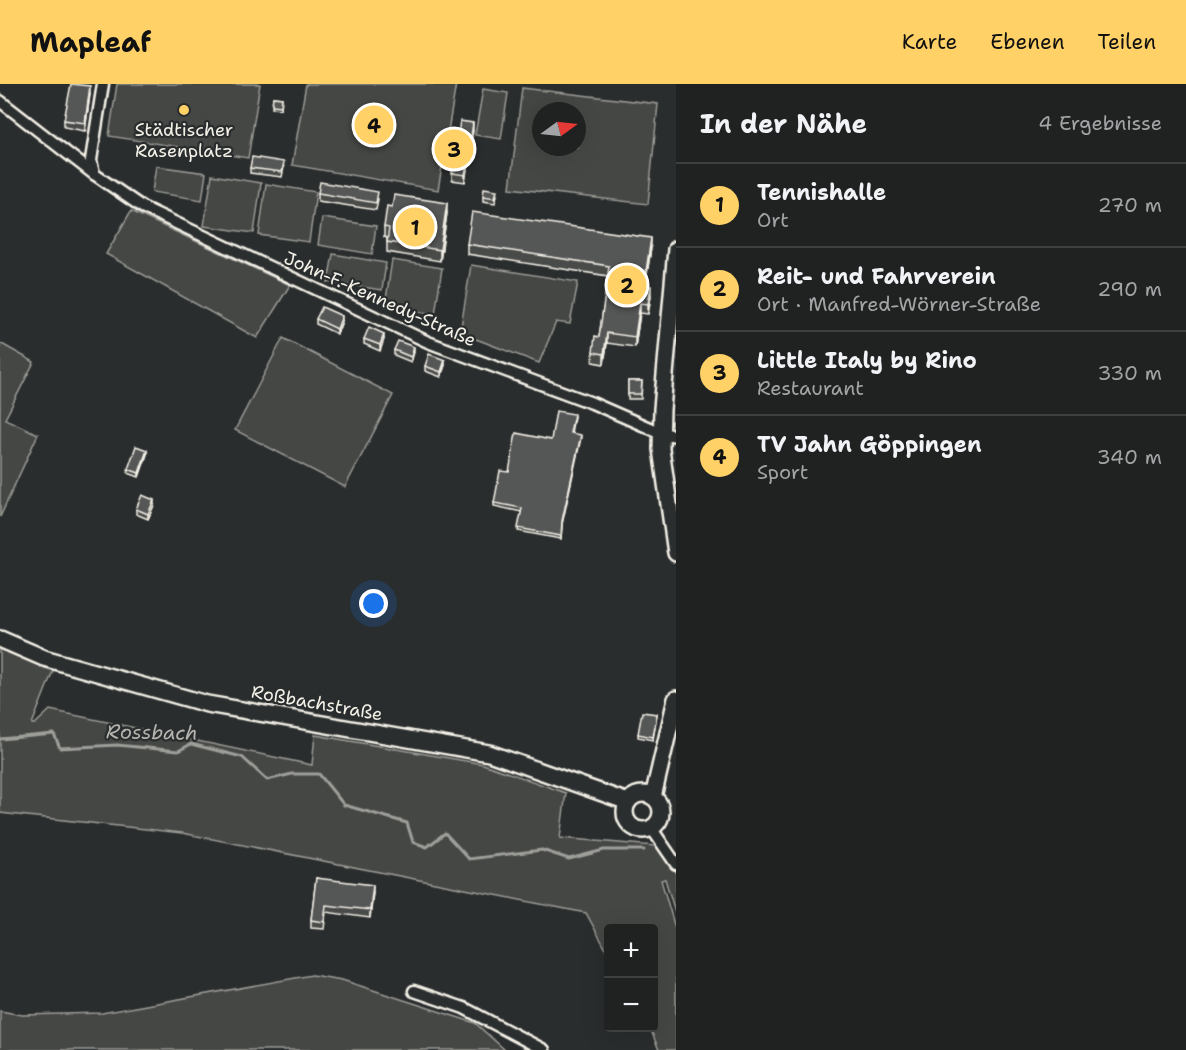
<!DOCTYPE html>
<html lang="de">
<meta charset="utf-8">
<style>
:root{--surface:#202222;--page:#282a2a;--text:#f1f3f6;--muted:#a2a4a5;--line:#3d3f40;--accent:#ffd166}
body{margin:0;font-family:"Shantell Sans",sans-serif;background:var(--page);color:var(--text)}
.controls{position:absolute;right:18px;bottom:18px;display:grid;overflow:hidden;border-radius:6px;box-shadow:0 6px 24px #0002}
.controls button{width:54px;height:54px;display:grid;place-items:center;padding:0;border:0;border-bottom:2px solid var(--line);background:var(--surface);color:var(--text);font:30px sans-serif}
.compass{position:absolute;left:532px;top:18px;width:54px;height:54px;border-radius:50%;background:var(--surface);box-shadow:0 6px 24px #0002;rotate:75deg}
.you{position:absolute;left:374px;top:520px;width:21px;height:21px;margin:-15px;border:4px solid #fff;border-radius:50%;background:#1a73e8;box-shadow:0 0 0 9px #1a73e833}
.badge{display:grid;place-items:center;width:39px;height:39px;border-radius:50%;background:var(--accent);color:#111;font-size:20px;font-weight:700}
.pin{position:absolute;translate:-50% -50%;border:3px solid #fff;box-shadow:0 2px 6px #0006}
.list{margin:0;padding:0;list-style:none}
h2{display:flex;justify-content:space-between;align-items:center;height:78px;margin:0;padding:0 24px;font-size:26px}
h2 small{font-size:20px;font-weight:400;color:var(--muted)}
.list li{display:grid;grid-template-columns:39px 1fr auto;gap:18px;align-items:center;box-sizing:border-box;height:84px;padding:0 24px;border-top:2px solid var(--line)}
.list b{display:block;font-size:22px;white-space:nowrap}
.list p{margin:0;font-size:20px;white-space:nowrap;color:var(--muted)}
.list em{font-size:20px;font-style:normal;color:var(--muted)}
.map{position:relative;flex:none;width:676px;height:966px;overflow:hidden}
header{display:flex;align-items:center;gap:36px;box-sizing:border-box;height:84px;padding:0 30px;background:var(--accent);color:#111}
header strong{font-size:28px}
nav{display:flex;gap:33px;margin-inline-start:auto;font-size:21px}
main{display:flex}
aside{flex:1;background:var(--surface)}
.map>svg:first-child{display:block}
.green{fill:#444645;stroke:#9c9c96;stroke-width:1.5;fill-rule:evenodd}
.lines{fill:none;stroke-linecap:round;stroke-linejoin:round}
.stream{stroke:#9f9f9a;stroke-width:3}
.street-casing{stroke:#f4f1e8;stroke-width:15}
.secondary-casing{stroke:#f4f1e8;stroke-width:20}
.street{stroke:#2a2d2e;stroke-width:10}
.secondary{stroke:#2a2d2e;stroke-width:15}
.wall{fill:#494b4a;stroke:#f4f1e8;stroke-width:1.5}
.shaded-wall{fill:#3c3d3c;stroke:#f4f1e8;stroke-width:1.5}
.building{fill:#555756;stroke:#f4f1e8;stroke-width:1.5}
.poi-dot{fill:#ffd166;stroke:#2a2d2e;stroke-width:2}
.labels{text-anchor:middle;stroke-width:4.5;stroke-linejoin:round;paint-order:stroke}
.poi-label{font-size:18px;fill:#f4f1e8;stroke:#2a2d2e}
.street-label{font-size:18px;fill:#f4f1e8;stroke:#2a2d2e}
.water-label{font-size:20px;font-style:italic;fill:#b5b3ae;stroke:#2a2d2e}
</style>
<header>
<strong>Mapleaf</strong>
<nav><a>Karte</a><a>Ebenen</a><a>Teilen</a></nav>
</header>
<main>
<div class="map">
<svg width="676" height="966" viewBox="0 0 676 966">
<rect width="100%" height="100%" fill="#2a2d2e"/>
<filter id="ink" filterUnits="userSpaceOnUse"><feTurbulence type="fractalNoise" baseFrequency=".0167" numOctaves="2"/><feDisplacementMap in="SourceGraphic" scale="12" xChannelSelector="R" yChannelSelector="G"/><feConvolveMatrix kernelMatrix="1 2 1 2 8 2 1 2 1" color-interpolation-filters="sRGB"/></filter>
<g filter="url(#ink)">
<!-- green -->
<g class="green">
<polygon points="117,0 260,0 248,74 109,52"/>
<polygon points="306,0 456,0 438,106 292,81"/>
<path d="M522,4L658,20L648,120L510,104ZM541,27H577V63H541Z"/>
<polygon points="483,5 508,9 501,55 475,51"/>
<polygon points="156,82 206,89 202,116 152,108"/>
<polygon points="212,91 261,99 254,149 204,142"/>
<polygon points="266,100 316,108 309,158 259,151"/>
<polygon points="131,127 290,201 257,254 106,170"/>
<polygon points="322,134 376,142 372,170 318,161"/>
<polygon points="333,170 386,179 382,206 328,198"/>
<polygon points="392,176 442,184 435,230 385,222"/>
<polygon points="471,181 578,198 570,240 556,238 539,279 460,249"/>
<polygon points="283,254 393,311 345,403 235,346"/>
<polygon points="0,259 34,278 5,335 38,350 0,433"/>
<polygon points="0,565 53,587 32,640 35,640 50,626 312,681 315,651 483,680 566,709 560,754 655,762 659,760 676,787 676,831 665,795 661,796 676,847 676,966 659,966 650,944 654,944 654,844 608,844 608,869 586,829 182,749 0,729"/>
<polygon points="312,891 342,896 475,939 505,966 0,966 0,927 22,931 102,929"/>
</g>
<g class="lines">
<!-- stream -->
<polyline class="stream" points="0,655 54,650 60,664 117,661 178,667 191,660 242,673 267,696 292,690 319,690 344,721 407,739 413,758 427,763 445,749 469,775 542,766 569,775 604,766 644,766"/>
<!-- street casing -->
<g class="street-casing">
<g id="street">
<polyline points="103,0 91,76 94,90 142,123 428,258 592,319 661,349 676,352"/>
<polyline points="0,17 94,90"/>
<polyline points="652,745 676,780"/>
<polyline points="414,907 464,924 544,966"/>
</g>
</g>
<!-- secondary casing -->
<g class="secondary-casing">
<g id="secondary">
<polyline points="676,165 662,325 661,365 676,469"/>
<polyline points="0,555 44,574 207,620 489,669 628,718"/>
<circle cx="643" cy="728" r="18"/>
<polyline points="653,713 676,615"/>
</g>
</g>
<!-- street -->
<use href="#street" class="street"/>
<!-- secondary -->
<use href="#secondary" class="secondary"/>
</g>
<!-- wall -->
<g class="wall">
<polygon points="90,10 85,47 64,43 64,36"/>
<polygon points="273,13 282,14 281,25 272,24"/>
<polygon points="473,46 465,98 452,96 452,89"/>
<polygon points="284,83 282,93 250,89 250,84"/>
<polygon points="318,109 378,115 376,126 318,117"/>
<polygon points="497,111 495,119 483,117 483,112"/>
<polygon points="447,129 440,177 387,168 387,154 384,153 384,143"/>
<polygon points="467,160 651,164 645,201 651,212 648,230 640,229 635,263 607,259 604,280 593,278 593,268 599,253 608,192 467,170"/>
<polygon points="316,235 342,237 337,250 316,240"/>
<polygon points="364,255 384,255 380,267 364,260"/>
<polygon points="394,266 414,268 411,278 394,271"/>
<polygon points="445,281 441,293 425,287 425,282"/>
<polygon points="628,297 642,297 641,315 628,315"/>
<polygon points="574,333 571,349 581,354 562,440 561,455 518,447 522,428 494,422 494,419 509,388 551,356"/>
<polygon points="147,370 139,393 128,389 128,385"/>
<polygon points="154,421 148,435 136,430 136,425"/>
<polygon points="657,630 653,656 638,653 638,650"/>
<polygon points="316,794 373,808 370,834 326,828 324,845 311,844 311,836"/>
</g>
<!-- shaded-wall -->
<g class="shaded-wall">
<polygon points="90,2 90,10 85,47 85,39"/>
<polygon points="473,39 473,46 465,98 465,91"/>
<polygon points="447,119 447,129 440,177 440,166"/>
<polygon points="651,154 651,164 644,211 644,201"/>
<polygon points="651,202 651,212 648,230 648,220"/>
<polygon points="640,219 640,229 635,263 635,253"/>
<polygon points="342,232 342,237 337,250 337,245"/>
<polygon points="607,249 607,259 604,280 604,270"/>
<polygon points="384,250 384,255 380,267 380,261"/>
<polygon points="414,263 414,268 411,278 411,273"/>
<polygon points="445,276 445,281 441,293 441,288"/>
<polygon points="581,351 562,440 561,455 562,437"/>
<polygon points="147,366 147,370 139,393 139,389"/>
<polygon points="154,416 154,421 148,435 148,430"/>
<polygon points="373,801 373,808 370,834 370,826"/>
</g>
<!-- building -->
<g class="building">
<polygon points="71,0 90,2 85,39 64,36"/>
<polygon points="273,13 282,14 281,22 272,21"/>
<polygon points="460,37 473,39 465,91 452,89"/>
<polygon points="252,73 284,78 282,88 250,84"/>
<polygon points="320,98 378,108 376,119 318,109"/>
<polygon points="484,104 497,106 495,114 483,112"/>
<polygon points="394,111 447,119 440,166 387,158 389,144 384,143 387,122 392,123"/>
<polygon points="472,128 651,154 644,201 651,202 648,220 640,219 635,253 607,249 604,270 593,268 595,252 599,253 609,182 467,160"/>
<polygon points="322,223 342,232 337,245 316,235"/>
<polygon points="369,243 384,250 380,261 364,255"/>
<polygon points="398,257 414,263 411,273 394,266"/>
<polygon points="429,270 445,276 441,288 425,282"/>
<polygon points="628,297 642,297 641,310 628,310"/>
<polygon points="556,327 574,330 570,349 581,351 562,437 561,452 518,444 522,424 494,419 500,387 509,388 516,349 551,356"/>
<polygon points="136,362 147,366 139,389 128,385"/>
<polygon points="142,411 154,416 148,430 136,425"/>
<polygon points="642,628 657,630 653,653 638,650"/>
<polygon points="316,794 373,801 370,826 326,821 324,838 311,836"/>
</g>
</g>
<!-- markers -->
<circle class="poi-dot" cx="184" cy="26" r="6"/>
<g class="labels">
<!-- poi labels -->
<g class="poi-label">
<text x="184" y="52">Städtischer<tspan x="184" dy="21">Rasenplatz</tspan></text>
</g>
<!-- street labels -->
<g class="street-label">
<text transform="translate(380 215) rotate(24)" y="6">John-F.-Kennedy-Straße</text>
<text transform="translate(317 619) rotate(10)" y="6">Roßbachstraße</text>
</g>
<!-- water labels -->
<g class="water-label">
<text transform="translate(152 648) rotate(1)" y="7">Rossbach</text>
</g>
</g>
</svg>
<div class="controls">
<button>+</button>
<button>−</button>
</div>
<svg class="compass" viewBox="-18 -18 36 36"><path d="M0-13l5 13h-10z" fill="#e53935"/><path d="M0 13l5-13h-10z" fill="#a2a4a5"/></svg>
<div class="you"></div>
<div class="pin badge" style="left:415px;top:143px">1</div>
<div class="pin badge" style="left:627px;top:201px">2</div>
<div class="pin badge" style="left:454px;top:65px">3</div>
<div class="pin badge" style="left:374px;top:41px">4</div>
</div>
<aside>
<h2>In der Nähe<small>4 Ergebnisse</small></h2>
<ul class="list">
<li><span class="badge">1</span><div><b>Tennishalle</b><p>Ort</p></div><em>270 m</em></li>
<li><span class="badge">2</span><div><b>Reit- und Fahrverein</b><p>Ort · Manfred-Wörner-Straße</p></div><em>290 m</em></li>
<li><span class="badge">3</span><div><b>Little Italy by Rino</b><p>Restaurant</p></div><em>330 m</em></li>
<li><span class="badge">4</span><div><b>TV Jahn Göppingen</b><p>Sport</p></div><em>340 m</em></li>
</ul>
</aside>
</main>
